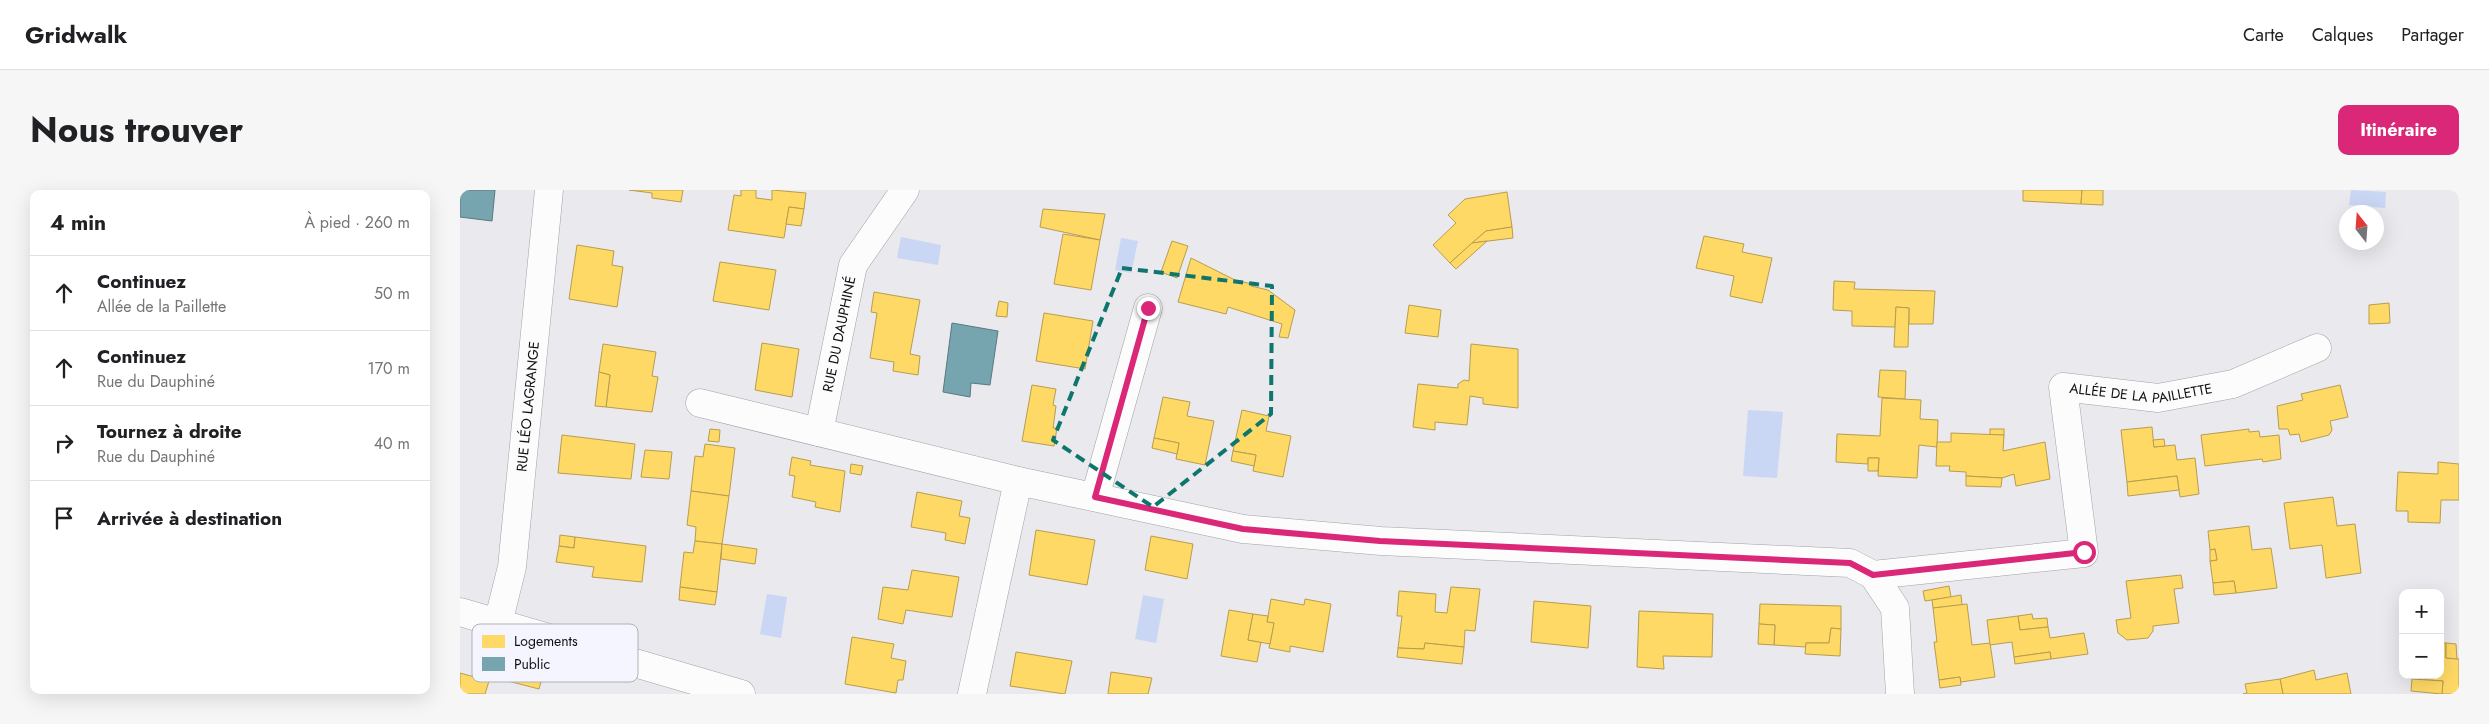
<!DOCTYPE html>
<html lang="fr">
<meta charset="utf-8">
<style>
:root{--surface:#fff;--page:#f6f6f6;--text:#202124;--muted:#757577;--line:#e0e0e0;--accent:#db2777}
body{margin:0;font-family:Jost,sans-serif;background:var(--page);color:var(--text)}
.controls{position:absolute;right:15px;bottom:15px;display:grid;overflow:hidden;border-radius:10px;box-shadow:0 5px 20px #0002}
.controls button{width:45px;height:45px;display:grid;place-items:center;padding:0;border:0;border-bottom:1px solid var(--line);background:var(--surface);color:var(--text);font:25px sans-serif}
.compass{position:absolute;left:1879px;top:15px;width:45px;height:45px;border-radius:50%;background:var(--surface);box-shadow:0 5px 20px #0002;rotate:343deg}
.stop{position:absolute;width:15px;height:15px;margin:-11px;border:4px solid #db2777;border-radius:50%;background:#fff}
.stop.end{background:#db2777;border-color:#fff;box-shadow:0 1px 5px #0008}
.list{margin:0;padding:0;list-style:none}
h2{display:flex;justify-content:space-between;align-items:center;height:65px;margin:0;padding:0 20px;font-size:21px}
h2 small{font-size:16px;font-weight:400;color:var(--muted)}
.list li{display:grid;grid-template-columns:32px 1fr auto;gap:15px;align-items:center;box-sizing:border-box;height:75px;padding:0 20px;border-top:1px solid var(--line)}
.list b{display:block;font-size:19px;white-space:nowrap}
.list p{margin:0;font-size:16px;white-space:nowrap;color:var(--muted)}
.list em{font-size:16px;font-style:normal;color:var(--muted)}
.icon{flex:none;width:28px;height:28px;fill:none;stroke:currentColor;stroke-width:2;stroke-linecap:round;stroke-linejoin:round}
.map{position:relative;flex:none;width:1999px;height:504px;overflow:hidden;border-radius:10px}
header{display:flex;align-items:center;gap:30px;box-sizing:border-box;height:70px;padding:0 25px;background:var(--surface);border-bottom:1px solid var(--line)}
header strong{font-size:24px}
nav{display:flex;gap:28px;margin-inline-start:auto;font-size:18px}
.intro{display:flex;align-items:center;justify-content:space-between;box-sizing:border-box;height:120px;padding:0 30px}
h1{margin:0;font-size:35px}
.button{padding:12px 22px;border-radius:10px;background:var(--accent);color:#fff;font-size:18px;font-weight:700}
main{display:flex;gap:30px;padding:0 30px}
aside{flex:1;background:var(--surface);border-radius:10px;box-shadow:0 5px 20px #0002}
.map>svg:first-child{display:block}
.water{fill:#c9d7f4}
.homes{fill:#ffd966;stroke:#b89d4e}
.public{fill:#76a5af;stroke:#587981}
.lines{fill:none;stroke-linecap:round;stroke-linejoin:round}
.street-casing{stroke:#a2a2a6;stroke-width:29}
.street{stroke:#fcfcfc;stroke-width:28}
.route{stroke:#db2777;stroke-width:6}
.marked{fill:none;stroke:#0f766e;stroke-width:4;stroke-dasharray:10 6;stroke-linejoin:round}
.labels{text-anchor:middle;stroke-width:5;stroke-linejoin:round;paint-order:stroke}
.street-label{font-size:14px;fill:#111115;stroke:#f4f5fe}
.key{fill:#f4f5fe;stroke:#b0b1b8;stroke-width:1}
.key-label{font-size:14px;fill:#111115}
</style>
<header>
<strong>Gridwalk</strong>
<nav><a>Carte</a><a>Calques</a><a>Partager</a></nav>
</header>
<div class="intro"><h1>Nous trouver</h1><a class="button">Itinéraire</a></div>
<main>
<aside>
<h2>4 min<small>À pied · 260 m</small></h2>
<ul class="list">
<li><svg class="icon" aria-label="ahead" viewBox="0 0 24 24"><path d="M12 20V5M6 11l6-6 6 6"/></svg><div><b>Continuez</b><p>Allée de la Paillette</p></div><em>50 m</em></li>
<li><svg class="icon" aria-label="ahead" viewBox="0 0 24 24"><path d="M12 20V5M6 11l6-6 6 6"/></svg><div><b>Continuez</b><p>Rue du Dauphiné</p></div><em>170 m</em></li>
<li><svg class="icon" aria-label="right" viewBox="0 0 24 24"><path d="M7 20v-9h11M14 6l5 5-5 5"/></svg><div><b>Tournez à droite</b><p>Rue du Dauphiné</p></div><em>40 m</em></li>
<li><svg class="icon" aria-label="arrive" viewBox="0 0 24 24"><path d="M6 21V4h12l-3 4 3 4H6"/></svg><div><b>Arrivée à destination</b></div></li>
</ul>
</aside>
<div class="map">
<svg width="1999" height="504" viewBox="0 0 1999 504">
<rect width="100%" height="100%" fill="#e9e9ee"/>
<!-- water -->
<g class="water">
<polygon points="1891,0 1926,2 1925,18 1889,15"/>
<polygon points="441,47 481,55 478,75 437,68"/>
<polygon points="661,48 678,51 671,83 655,80"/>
<polygon points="1288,220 1323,222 1317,288 1283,286"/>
<polygon points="307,404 327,407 321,448 300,444"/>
<polygon points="683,405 704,409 696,453 675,449"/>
</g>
<!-- homes -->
<g class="homes">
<polygon points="169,0 223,0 221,12 192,8 192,3"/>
<polygon points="281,0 296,0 296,8 312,10 312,0 346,3 344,19 329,17 324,48 268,40 274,5 281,6"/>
<polygon points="1563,0 1622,0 1621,14 1563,11"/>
<polygon points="1622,0 1643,0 1643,15 1621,14"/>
<polygon points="1047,2 1052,37 1026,41 990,73 973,55 996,33 988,25 1005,9"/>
<polygon points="329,17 344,19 341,36 326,34"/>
<polygon points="583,19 645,24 640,50 580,37"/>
<polygon points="1052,37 1053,48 1012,53 1026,41"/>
<polygon points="603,44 640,50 631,100 594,94"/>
<polygon points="1244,46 1284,54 1282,62 1312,68 1302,113 1270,106 1274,86 1236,78"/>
<polygon points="712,51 728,56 717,88 701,82"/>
<polygon points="1027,51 996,79 990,73 1012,53"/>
<polygon points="117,55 154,61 152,75 163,77 157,117 109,109"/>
<polygon points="731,68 775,90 792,94 791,96 808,100 835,120 828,148 819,147 822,134 768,117 766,124 718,112"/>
<polygon points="260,72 316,80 309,120 253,111"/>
<polygon points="1374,91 1395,92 1394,99 1475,101 1473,134 1449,134 1449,118 1436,117 1435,137 1392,136 1392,121 1373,120"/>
<polygon points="414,102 460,110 450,164 460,166 458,185 433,181 434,172 410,168 417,123 411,122"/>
<polygon points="539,111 548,113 547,127 536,126"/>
<polygon points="1929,113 1930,133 1909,134 1909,115"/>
<polygon points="949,115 981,120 978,147 945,143"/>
<polygon points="1436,117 1449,118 1448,157 1434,157"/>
<polygon points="584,123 633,131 625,179 576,171"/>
<polygon points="302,153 339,159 332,207 295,200"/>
<polygon points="143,154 196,162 192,186 198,187 192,222 146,217 150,185 139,182"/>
<polygon points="1011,154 1058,159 1058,218 1023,214 1023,208 1010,206 1007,235 975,232 975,240 953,237 958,194 998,198 998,194 1004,190 1009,191"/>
<polygon points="1420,180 1446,181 1445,209 1418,207"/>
<polygon points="139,182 150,185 146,217 135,216"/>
<polygon points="572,195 596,199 593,215 596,216 593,238 597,238 594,256 562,251"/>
<polygon points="1880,195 1888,227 1870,231 1872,240 1869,245 1841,252 1839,244 1830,245 1828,239 1819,239 1817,216 1843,210 1841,204"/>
<polygon points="703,207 730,212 727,226 754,231 745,275 716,269 719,253 694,248"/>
<polygon points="1422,208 1461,210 1460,229 1478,230 1477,257 1459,255 1457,288 1418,286 1419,268 1408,268 1408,274 1376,272 1377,244 1420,246"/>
<polygon points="782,220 809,226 806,241 831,246 823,287 793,281 796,265 773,261"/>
<polygon points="1692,237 1694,257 1715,255 1717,270 1735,268 1739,304 1720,307 1717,286 1667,292 1661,240"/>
<polygon points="250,239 260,240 259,252 248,251"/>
<rect x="1530" y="239" width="14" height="6"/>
<polygon points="1789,239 1789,242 1799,241 1800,247 1819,245 1821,269 1803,272 1802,269 1745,276 1741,245"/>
<polygon points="1491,243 1544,245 1543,261 1585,252 1590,289 1556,296 1554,284 1542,288 1506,286 1506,282 1489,281 1490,276 1476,276 1477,252 1491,252"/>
<polygon points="102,245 175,254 171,289 98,283"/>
<polygon points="694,248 719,253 717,264 692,258"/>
<polygon points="1704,249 1705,256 1694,257 1693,250"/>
<polygon points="245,254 275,258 269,306 231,301 235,266 243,267"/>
<polygon points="185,260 212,262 209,289 181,287"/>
<polygon points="773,261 796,265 794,276 771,271"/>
<polygon points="332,267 351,271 350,275 385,281 380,322 355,317 356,312 332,307 335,286 329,285"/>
<polygon points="1408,268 1419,268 1418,281 1408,281"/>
<polygon points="1978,272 1999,274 1999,310 1981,310 1980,333 1948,332 1948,321 1936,321 1938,282 1978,284"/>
<polygon points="391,274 403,276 401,285 390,283"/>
<polygon points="1506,286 1542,288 1541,297 1506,296"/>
<polygon points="1717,286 1719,300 1668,306 1667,292"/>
<polygon points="231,301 269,306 262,354 235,351 236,337 227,335"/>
<polygon points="457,302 502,311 499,326 510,328 505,354 485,350 486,343 451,337"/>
<polygon points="1873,307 1877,336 1895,334 1901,383 1866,388 1862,355 1830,359 1824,313"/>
<polygon points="1789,336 1792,360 1811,358 1817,398 1776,403 1774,391 1753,393 1750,371 1757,370 1755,359 1750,360 1748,341"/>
<polygon points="576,340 635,350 627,395 569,385"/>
<polygon points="100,345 115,347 114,358 99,356"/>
<polygon points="691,346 733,354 727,389 685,380"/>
<polygon points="115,347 186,356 182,392 132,387 134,377 96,372 99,356 114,358"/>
<polygon points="235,351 262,354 257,402 220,397 224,362 233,363"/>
<polygon points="262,354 297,359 295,374 261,369"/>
<polygon points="1755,359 1757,370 1750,371 1750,360"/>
<polygon points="452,380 499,387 492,427 446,420 443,434 418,429 423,397 448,400"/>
<polygon points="1721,385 1723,398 1714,399 1719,433 1693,436 1693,441 1688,448 1667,450 1658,443 1656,430 1671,428 1666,391"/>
<polygon points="1774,391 1776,403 1754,405 1753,393"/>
<polygon points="1489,396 1491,407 1465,411 1463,401"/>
<polygon points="220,397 257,402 255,415 219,410"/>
<polygon points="991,397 1020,399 1015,441 1005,440 1004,457 965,453 964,459 938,458 942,426 937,426 939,401 976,404 975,422 987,423"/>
<polygon points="1501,405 1502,415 1473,418 1472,410"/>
<polygon points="811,409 844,415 845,409 871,414 863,462 830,456 830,462 809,458 814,433 807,432"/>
<polygon points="1074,411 1131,416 1128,458 1071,452"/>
<polygon points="1300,414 1381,416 1381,439 1371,438 1369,453 1346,453 1346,457 1314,455 1315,435 1299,434"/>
<polygon points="1507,414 1512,455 1530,453 1535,487 1501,492 1500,487 1479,490 1474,452 1477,452 1473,418"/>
<polygon points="769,420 793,424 788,450 801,452 797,472 761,466"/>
<polygon points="1179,421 1253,424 1252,467 1203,466 1204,479 1177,477"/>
<polygon points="793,424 808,426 807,432 814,433 810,454 788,450"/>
<polygon points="1572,424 1573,429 1587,428 1588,437 1560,440 1558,426"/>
<polygon points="1558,426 1560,440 1588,437 1590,448 1624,443 1628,464 1591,469 1590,462 1554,467 1552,452 1530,455 1527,430"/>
<polygon points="1299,434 1315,435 1314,455 1298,454"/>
<polygon points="1371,438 1381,439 1380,466 1345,464 1346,453 1369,453"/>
<polygon points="392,447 434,454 431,468 446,471 443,490 438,490 436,503 385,494"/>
<polygon points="965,453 1004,457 1002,474 937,467 938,458 964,459"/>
<polygon points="1980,453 1986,453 1986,468 1999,469 1999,504 1982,504 1983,491 1952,489 1952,485 1980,485"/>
<polygon points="1986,453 1996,454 1997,469 1986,468"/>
<polygon points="48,457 87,469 79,499 40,489"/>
<polygon points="556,462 612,471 605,504 550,496"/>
<polygon points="1590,462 1591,469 1555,474 1554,467"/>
<polygon points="1854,480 1856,490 1887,483 1891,504 1823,504 1820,489"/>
<polygon points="651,482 692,488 688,504 648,504"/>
<polygon points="0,483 29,491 25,504 0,504"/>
<polygon points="1500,487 1501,495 1480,498 1479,490"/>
<polygon points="1820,489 1823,504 1783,504 1787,503 1785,494"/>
<polygon points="1952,489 1983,491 1982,504 1951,501"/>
</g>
<!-- public -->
<g class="public">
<polygon points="0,0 35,0 32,31 0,27"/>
<polygon points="492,133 538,141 530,195 511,193 510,207 483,202"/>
</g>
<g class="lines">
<!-- street casing -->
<g class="street-casing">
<g id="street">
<polyline points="240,213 558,291 783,339 921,351 1390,373 1413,385 1435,418 1440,504"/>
<path id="s1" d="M359,242L393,75L445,0"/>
<polyline points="635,307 688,118"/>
<path id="s2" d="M1413,385L1624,363L1603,197L1698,208L1773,194L1857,158"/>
<polyline points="0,422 281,504"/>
<path id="s3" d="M38,433L52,377L89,0"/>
<polyline points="512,504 558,291"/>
</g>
</g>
<!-- street -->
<use href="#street" class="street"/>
</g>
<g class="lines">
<!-- route -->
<polyline class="route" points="688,118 635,307 783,339 920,351 1390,373 1413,385 1624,362"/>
</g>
<!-- marked area -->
<path class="marked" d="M662,78L812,96L811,224L693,317L593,250Z"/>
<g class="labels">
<!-- street labels -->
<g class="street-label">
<text dy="5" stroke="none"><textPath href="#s1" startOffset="100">RUE DU DAUPHINÉ</textPath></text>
<text dy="5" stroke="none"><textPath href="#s2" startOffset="458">ALLÉE DE LA PAILLETTE</textPath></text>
<text dy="5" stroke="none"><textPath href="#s3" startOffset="219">RUE LÉO LAGRANGE</textPath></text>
</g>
</g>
<!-- legend -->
<rect x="12" y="434" width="166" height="58" rx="8" class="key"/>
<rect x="22" y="445" width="23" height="13" fill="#ffd966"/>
<rect x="22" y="467" width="23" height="14" fill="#76a5af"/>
<g class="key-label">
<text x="54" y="456">Logements</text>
<text x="54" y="479">Public</text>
</g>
</svg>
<div class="controls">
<button>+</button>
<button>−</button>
</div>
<svg class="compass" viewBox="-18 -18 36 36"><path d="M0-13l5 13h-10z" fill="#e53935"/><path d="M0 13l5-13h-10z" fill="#757577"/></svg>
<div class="stop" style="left:1624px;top:362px"></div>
<div class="stop end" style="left:688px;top:118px"></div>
</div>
</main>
